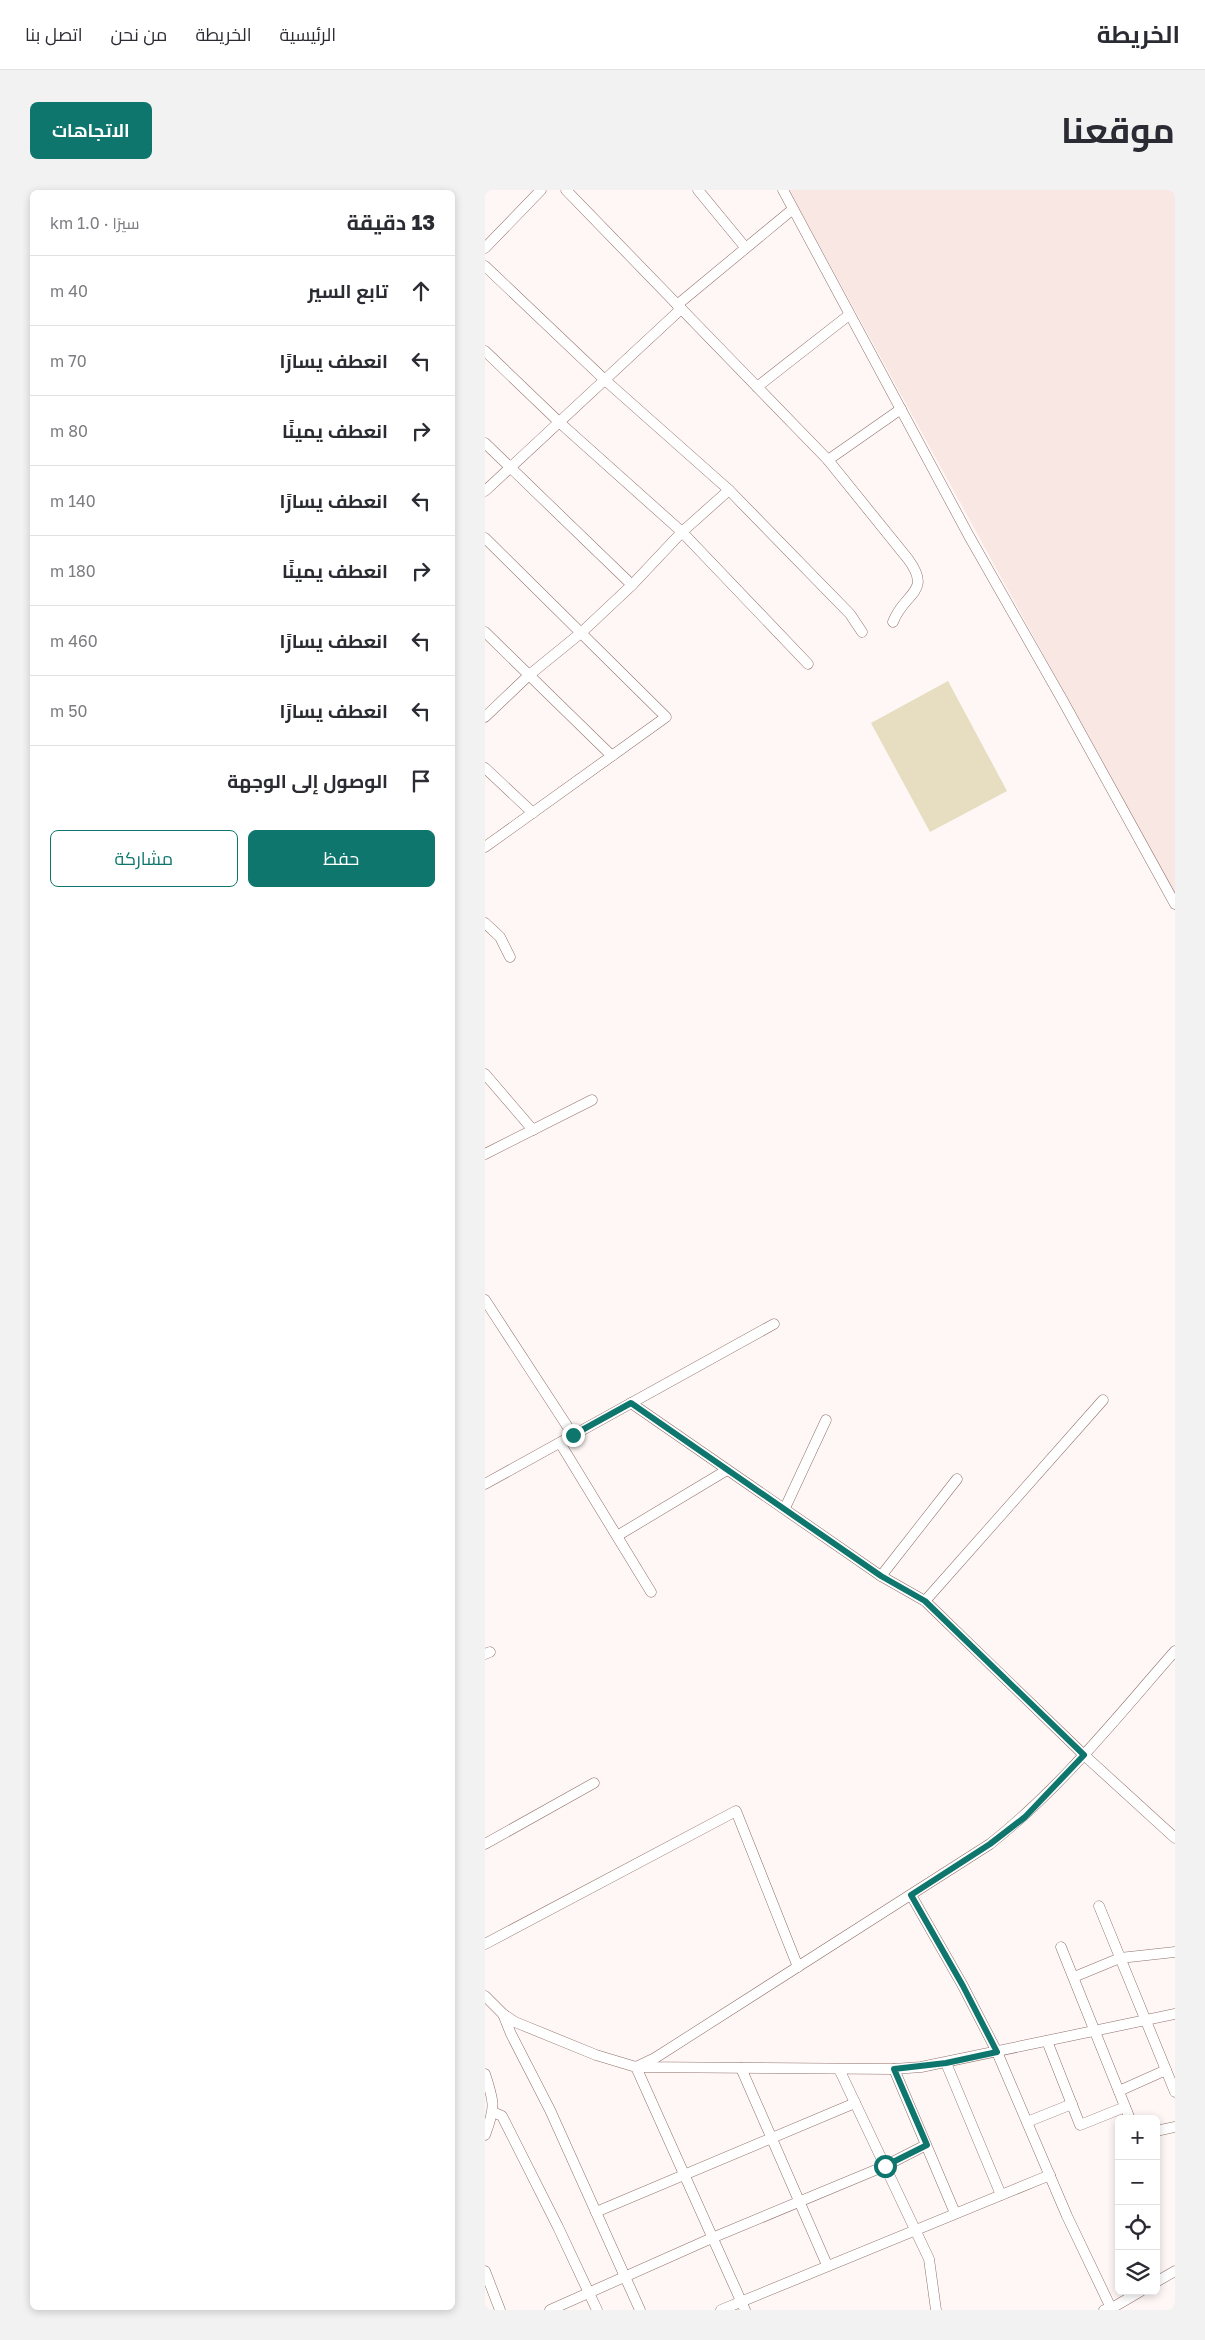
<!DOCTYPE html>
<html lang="ar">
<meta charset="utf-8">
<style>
:root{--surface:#fff;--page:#f2f2f3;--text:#2b2b33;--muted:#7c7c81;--line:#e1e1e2;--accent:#0f766e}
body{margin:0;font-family:"Golos Text",Cairo,sans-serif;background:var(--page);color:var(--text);direction:rtl}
.controls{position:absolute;right:15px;bottom:15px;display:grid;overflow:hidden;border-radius:8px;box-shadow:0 2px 8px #0003}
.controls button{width:45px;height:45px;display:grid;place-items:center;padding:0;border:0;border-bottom:1px solid var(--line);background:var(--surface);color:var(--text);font:25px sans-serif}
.stop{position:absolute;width:15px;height:15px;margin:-11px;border:4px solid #0f766e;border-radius:50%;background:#fff}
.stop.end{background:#0f766e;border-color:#fff;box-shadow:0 1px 5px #0008}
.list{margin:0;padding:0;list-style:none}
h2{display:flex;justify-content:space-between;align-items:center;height:65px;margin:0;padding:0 20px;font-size:21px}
h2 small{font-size:16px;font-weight:400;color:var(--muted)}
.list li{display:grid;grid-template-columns:32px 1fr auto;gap:15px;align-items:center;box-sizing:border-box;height:70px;padding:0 20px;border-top:1px solid var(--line)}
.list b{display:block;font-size:19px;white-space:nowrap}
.list em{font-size:16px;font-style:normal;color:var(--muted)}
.actions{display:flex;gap:10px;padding:15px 20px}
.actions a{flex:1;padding:11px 0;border:1px solid var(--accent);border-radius:8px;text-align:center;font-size:18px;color:var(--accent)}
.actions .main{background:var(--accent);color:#fff}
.icon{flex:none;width:28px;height:28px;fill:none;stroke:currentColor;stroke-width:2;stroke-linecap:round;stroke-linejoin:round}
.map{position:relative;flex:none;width:690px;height:2120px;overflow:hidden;direction:ltr;border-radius:8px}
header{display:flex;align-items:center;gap:30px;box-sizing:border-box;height:70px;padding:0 25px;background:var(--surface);border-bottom:1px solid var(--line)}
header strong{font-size:24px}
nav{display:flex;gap:28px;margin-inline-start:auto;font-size:18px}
.intro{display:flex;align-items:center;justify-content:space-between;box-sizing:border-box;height:120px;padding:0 30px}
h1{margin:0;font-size:35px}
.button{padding:12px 22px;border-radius:8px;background:var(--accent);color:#fff;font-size:18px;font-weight:700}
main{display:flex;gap:30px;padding:0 30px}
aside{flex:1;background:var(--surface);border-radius:8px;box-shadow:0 2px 8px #0003}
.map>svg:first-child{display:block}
.built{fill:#f9e7e4}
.green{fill:#e7ddc1}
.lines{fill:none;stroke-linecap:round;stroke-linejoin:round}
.minor-casing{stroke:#90706b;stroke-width:11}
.minor{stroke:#fff;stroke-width:10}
.route{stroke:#0f766e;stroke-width:6}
</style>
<header>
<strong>الخريطة</strong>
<nav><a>الرئيسية</a><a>الخريطة</a><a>من نحن</a><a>اتصل بنا</a></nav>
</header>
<div class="intro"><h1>موقعنا</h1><a class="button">الاتجاهات</a></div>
<main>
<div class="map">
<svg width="690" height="2120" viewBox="0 0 690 2120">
<rect width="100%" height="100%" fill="#fef7f5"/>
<!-- built -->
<polygon class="built" points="304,0 690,0 690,705"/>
<!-- green -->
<polygon class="green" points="463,491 522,601 445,642 386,533"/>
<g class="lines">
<!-- minor casing -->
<g class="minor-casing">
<g id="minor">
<path d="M81,0L343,270L423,369C448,403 419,402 408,432"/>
<polyline points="213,0 260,57"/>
<polyline points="298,0 484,346 578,511 690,714"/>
<polyline points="0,58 56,0"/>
<polyline points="0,76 120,190 244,300 365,424 377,442"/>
<polyline points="192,115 308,19"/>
<polyline points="0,161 74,232 197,342 323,474"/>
<polyline points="272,197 364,125"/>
<polyline points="0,253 147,395"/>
<polyline points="343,270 416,219"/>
<polyline points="0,301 196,119"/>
<polyline points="0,348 181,527 0,657"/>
<polyline points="0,442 127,566"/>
<polyline points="0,527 43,486 97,442 147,395 197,342 244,300"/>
<polyline points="0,578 48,623"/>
<polyline points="0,733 15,747 25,767"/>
<polyline points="0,884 48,940"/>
<polyline points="0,964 107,910"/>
<polyline points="0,1110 88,1245"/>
<polyline points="146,1213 396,1386 440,1411 599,1565 690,1648"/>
<polyline points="75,1253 166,1402"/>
<polyline points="0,1294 289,1134"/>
<polyline points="300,1318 341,1230"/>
<polyline points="132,1346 242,1280"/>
<polyline points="396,1386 472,1289"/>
<polyline points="440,1411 618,1210"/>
<polyline points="0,1464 5,1462"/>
<polyline points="0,1654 109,1593"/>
<polyline points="426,1705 478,1796 512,1862 582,2026 627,2120"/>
<polyline points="614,1716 690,1902"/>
<polyline points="0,1754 251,1621 313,1777"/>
<polyline points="576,1757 645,1929"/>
<polyline points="589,1787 635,1768 690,1762"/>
<polyline points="0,1806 18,1824 30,1832 111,1865 151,1877 409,1879 436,1877 690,1824"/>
<polyline points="18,1824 26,1844 65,1920 155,2120"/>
<polyline points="562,1851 595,1935 640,1917"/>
<polyline points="461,1873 516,2005"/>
<polyline points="256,1878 342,2075"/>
<polyline points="354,1879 444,2069 451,2120"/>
<polyline points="409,1879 470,2023"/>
<path d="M0,1884C9,1912 11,1916 0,1945"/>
<polyline points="634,1901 681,1880"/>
<polyline points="8,1922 17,1926 73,2037 112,2120"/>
<polyline points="542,1932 587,1914"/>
<polyline points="671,1941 690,1937"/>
<polyline points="111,2022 370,1913"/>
<polyline points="0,2081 15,2120"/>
<polyline points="671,2092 690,2081"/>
<polyline points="65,2120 227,2048 400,1976 441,1955"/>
<polyline points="236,2120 565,1985"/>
<path d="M260,2120L151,1877L170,1868L505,1654C575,1599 631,1528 690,1461"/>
<polyline points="619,2120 627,2118 656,2101"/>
</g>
</g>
<!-- minor -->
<use href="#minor" class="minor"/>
</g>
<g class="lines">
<!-- route -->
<polyline class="route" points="88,1245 146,1213 396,1386 440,1411 599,1565 540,1627 505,1654 426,1705 478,1796 512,1862 461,1873 409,1879 442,1955 400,1976"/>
</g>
</svg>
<div class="controls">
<button>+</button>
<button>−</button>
<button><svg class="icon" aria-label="locate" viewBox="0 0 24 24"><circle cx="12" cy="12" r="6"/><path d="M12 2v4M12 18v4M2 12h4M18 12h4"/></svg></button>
<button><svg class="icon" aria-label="layers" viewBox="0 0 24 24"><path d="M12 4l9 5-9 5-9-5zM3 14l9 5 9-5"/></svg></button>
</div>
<div class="stop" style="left:400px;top:1976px"></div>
<div class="stop end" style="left:88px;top:1245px"></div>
</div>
<aside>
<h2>13 دقيقة<small>سيرًا · 1.0 km</small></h2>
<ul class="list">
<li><svg class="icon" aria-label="ahead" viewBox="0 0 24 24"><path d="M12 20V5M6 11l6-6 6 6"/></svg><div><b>تابع السير</b></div><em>40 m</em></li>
<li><svg class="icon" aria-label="left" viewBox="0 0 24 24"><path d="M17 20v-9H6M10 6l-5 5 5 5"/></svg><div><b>انعطف يسارًا</b></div><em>70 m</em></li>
<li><svg class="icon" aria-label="right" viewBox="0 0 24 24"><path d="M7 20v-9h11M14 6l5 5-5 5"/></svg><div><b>انعطف يمينًا</b></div><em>80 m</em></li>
<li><svg class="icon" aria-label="left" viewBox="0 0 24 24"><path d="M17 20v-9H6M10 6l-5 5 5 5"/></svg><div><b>انعطف يسارًا</b></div><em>140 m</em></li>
<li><svg class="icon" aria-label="right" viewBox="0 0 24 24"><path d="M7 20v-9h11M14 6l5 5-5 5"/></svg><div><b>انعطف يمينًا</b></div><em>180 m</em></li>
<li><svg class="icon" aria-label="left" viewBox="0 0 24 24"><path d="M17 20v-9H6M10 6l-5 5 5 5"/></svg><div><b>انعطف يسارًا</b></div><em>460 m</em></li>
<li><svg class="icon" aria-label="left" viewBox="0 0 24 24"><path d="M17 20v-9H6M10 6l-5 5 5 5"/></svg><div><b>انعطف يسارًا</b></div><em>50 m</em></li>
<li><svg class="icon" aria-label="arrive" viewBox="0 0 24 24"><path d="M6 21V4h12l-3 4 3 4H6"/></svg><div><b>الوصول إلى الوجهة</b></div></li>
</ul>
<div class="actions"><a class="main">حفظ</a><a>مشاركة</a></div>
</aside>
</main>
